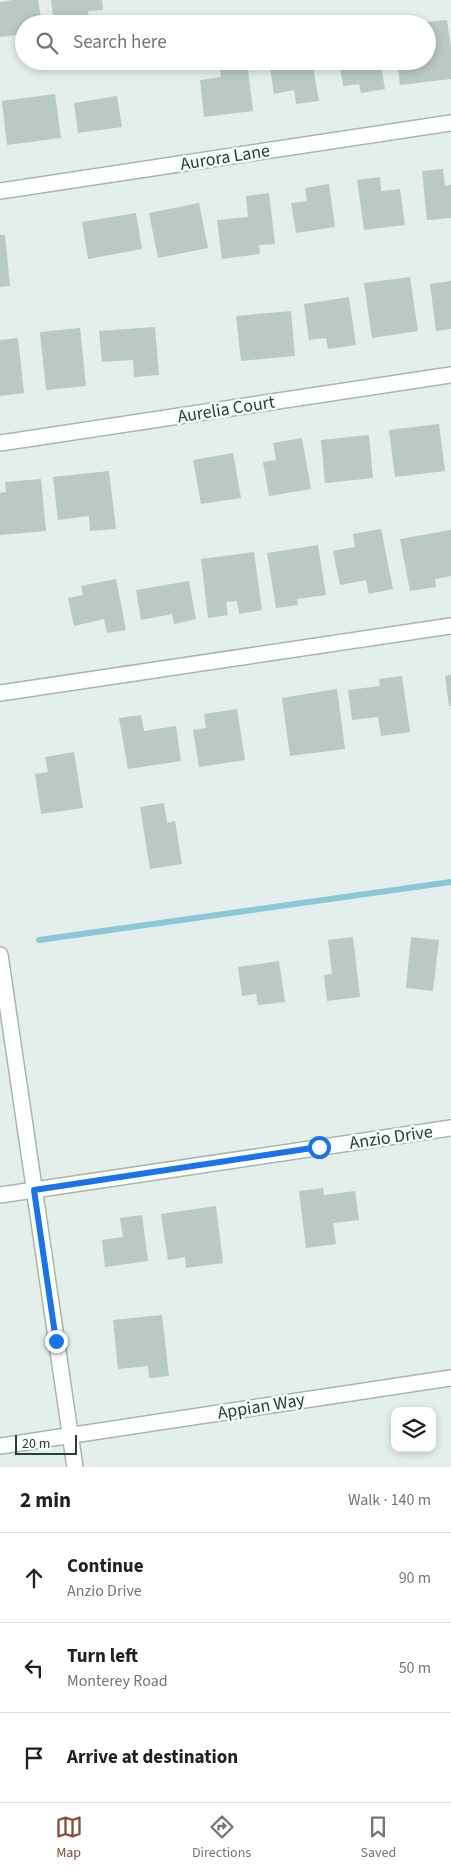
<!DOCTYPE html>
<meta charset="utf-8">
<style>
:root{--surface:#fff;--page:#f2f2f2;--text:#202124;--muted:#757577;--line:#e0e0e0;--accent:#804e3c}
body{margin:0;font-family:"Source Sans 3",sans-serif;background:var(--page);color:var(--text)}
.controls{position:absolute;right:15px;bottom:15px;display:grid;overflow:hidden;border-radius:10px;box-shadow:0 2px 8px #0003}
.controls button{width:45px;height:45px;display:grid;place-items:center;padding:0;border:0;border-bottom:1px solid var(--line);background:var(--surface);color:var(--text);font:25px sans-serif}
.scale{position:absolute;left:15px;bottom:12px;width:62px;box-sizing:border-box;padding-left:5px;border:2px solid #234139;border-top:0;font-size:14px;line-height:18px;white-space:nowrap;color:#234139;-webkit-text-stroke:4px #f5faf8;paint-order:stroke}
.stop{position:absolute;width:15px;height:15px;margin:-11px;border:4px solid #1a73e8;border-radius:50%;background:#fff}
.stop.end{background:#1a73e8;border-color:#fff;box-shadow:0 1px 5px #0008}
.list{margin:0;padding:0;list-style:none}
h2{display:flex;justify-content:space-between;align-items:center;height:65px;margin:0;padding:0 20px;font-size:21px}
h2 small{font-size:16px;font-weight:400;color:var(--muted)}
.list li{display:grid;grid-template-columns:32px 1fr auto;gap:15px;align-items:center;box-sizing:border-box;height:90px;padding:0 20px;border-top:1px solid var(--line)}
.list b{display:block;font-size:19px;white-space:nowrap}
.list p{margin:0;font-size:16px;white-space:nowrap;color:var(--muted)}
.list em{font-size:16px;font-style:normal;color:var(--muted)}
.icon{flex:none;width:28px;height:28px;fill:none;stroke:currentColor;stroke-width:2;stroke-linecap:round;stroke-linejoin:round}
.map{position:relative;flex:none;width:451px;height:1467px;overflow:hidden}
.search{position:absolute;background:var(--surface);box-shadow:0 2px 8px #0003;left:15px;right:15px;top:15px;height:55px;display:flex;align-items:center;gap:12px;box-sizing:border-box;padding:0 18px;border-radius:28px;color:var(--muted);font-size:19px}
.sheet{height:335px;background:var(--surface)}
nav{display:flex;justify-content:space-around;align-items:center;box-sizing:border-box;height:70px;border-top:1px solid var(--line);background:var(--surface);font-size:14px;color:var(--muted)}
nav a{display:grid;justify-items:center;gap:2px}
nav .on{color:var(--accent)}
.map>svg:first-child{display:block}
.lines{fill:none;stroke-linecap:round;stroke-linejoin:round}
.stream{stroke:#8bc7d4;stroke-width:6}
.building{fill:#b9c9c3}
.minor-casing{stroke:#a6b7b1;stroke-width:18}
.tertiary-casing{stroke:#a6b7b1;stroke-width:18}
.minor{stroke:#fff;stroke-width:15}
.tertiary{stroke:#fff;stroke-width:15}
.route{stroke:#1a73e8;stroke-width:6}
.labels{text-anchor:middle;stroke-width:5;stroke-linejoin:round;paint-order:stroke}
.street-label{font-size:18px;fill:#234139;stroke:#f5faf8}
</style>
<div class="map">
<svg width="451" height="1467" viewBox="0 0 451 1467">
<rect width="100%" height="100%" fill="#e4eeea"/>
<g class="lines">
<!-- stream -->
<polyline class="stream" points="39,940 451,882"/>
</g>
<!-- building -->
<g class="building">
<polygon points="13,0 38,0 42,24 24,24 24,34 0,37 0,2"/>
<polygon points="51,0 102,0 103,10 88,11 90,24 54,24"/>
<polygon points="447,20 451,48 451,79 400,85 397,61 427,61 427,22"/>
<polygon points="219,61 247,61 253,111 204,117 200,80 221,77"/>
<polygon points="269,61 312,61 319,101 296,104 294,90 274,94"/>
<polygon points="339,61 380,61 385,89 361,93 359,84 343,86"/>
<polygon points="55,94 61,138 7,145 2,101"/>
<polygon points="117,96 122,127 78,133 74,103"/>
<polygon points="443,169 445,186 451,185 451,218 427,220 422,171"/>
<polygon points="380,177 381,191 400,189 405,225 364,230 357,180"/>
<polygon points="329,184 335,227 296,233 291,203 307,201 305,188"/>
<polygon points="269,193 275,244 259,245 260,254 222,259 217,220 248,217 246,196"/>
<polygon points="199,203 208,248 158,258 149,213"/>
<polygon points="136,213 142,249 88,259 82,222"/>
<polygon points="0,235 5,235 10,286 0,287"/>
<polygon points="410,277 418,331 372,338 364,283"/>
<polygon points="451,281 451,329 436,331 430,284"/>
<polygon points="349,297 356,345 328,349 326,338 309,340 304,304"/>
<polygon points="291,311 295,356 241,361 236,316"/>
<polygon points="155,327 159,375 134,377 133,360 102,362 99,331"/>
<polygon points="80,328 86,386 46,390 40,332"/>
<polygon points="18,338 24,393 0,396 0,340"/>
<polygon points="439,424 445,471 395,477 389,430"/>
<polygon points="369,435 373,478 325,483 321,440"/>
<polygon points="302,438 311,489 269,496 263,462 276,460 273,443"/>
<polygon points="233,453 241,498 201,504 193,460"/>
<polygon points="109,471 116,529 90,531 89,516 58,520 53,477"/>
<polygon points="41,479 46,531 0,535 0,493 6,492 5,482"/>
<polygon points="381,529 393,589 369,594 366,580 340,585 333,551 355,547 353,534"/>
<polygon points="451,530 451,576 435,579 436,587 410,591 400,539"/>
<polygon points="318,545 326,595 297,599 298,605 276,608 267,553"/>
<polygon points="254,552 262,610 239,614 237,601 226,602 228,615 208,618 201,559"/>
<polygon points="116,579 126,630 107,633 104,619 74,626 68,598 83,595 81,586"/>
<polygon points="189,581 196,619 174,624 172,614 141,620 136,590"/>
<polygon points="451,675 451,706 449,706 445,676"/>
<polygon points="402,676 410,732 381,736 378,717 352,720 348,690 380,686 379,679"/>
<polygon points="337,689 345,749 290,756 282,698"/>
<polygon points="237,709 245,760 199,767 193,730 206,728 204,714"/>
<polygon points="141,715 144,731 176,726 181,761 128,769 119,718"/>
<polygon points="74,752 83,808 41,814 35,774 48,772 45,757"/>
<polygon points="164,803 167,823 175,821 182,864 150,869 140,807"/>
<polygon points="353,937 360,997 327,1001 324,975 332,974 328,940"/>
<polygon points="411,937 439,940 433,991 406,988"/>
<polygon points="279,961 285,1002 258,1005 256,994 242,996 238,967"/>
<polygon points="323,1188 324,1195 355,1191 359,1220 333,1223 336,1244 306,1248 299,1191"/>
<polygon points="216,1206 223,1263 186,1268 185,1257 168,1260 161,1214"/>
<polygon points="142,1215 148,1261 105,1267 102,1240 123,1237 120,1218"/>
<polygon points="162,1315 169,1376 149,1378 148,1366 118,1369 113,1320"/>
</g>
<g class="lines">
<!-- minor casing -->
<g class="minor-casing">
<g id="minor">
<polyline points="0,191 451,123"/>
<polyline points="0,443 451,375"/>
<polyline points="0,693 451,626"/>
<polyline points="0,1195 451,1128"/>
<polyline points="0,1446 451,1378"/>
</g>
</g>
<!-- tertiary casing -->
<g class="tertiary-casing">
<polyline id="tertiary" points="0,955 75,1467"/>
</g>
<!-- minor -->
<use href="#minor" class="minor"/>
<!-- tertiary -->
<use href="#tertiary" class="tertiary"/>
</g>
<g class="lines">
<!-- route -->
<polyline class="route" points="56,1341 34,1190 319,1147"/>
</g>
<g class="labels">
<!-- street labels -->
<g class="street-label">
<text transform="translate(225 157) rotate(-9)" y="6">Aurora Lane</text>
<text transform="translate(226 409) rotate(-9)" y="6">Aurelia Court</text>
<text transform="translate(391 1137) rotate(-8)" y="6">Anzio Drive</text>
<text transform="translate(261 1406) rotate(-9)" y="6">Appian Way</text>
</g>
</g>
</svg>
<div class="controls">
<button><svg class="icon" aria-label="layers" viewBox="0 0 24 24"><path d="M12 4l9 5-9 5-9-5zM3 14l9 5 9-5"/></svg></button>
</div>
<div class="scale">20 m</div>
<div class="stop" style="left:319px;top:1147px"></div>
<div class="stop end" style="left:56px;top:1341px"></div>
<div class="search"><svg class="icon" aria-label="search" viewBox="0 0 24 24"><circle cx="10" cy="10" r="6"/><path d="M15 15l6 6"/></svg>Search here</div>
</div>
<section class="sheet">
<h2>2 min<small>Walk · 140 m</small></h2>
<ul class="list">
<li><svg class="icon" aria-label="ahead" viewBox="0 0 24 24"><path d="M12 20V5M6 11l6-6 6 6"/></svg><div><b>Continue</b><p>Anzio Drive</p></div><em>90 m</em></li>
<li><svg class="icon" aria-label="left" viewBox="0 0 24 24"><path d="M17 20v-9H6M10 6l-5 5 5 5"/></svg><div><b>Turn left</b><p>Monterey Road</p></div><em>50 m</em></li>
<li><svg class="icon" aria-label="arrive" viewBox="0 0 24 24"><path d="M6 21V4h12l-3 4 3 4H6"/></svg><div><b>Arrive at destination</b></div></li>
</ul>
</section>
<nav>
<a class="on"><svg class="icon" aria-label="map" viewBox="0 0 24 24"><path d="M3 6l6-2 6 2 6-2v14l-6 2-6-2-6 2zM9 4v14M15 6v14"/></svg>Map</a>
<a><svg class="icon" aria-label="directions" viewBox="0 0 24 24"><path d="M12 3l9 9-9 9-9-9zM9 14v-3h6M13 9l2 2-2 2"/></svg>Directions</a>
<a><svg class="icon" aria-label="saved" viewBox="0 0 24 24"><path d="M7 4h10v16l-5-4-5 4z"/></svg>Saved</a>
</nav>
